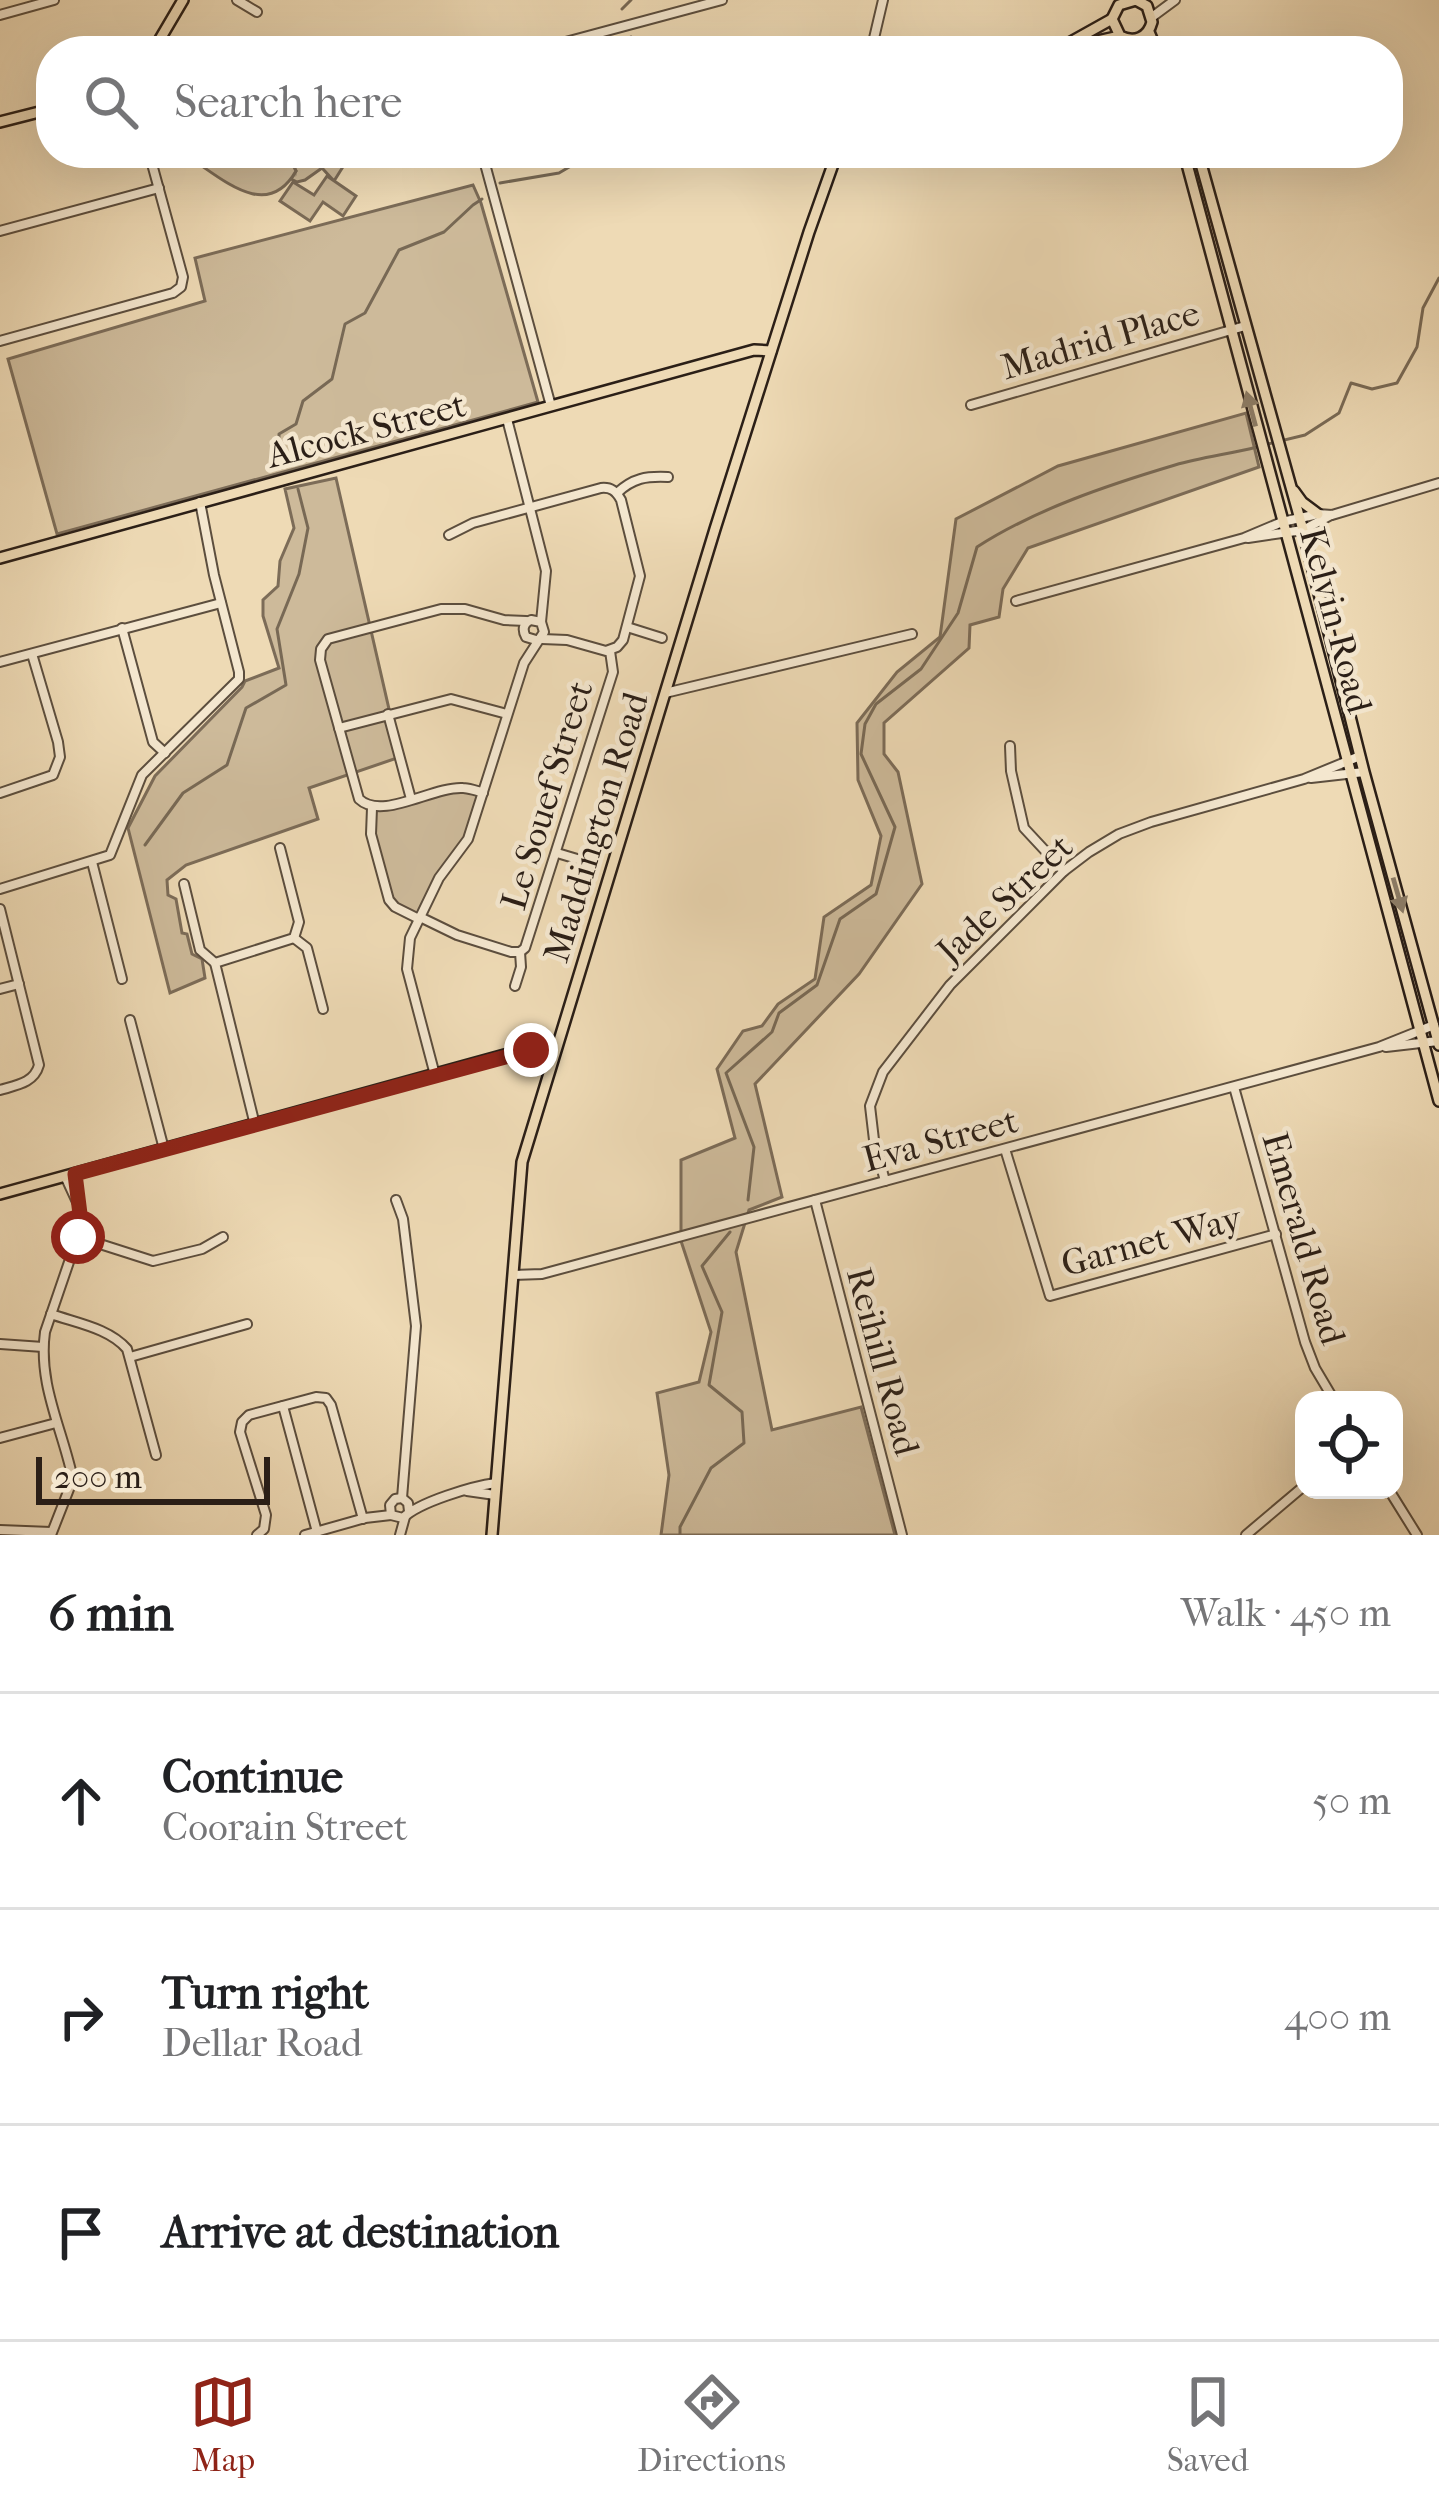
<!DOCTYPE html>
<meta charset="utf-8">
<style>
:root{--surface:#fff;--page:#f2f2f2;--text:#202124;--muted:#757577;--line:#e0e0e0;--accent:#8f2418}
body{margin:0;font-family:"IM FELL French Canon",serif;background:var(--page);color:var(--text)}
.controls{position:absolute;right:36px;bottom:36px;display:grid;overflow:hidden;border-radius:24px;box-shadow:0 12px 48px #0002}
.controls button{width:108px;height:108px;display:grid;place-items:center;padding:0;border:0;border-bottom:3px solid var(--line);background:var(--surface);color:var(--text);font:60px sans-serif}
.scale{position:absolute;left:36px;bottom:30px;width:234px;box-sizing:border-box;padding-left:12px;border:6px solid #2b1f17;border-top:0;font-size:33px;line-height:42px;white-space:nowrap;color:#2b1f17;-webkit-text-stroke:9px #f4e7cf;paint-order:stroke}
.stop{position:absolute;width:36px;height:36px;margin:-27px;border:9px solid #8f2418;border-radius:50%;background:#fff}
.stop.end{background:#8f2418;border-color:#fff;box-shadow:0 3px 12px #0008}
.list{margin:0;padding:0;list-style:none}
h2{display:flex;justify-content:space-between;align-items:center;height:156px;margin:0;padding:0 48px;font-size:51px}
h2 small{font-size:39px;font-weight:400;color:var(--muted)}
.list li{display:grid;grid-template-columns:78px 1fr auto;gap:36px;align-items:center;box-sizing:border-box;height:216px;padding:0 48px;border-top:3px solid var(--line)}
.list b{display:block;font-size:45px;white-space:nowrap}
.list p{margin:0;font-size:39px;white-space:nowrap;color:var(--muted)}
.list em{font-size:39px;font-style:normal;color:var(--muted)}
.icon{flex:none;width:66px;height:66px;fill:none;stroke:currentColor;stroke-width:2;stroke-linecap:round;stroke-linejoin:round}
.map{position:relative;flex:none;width:1439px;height:1535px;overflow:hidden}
.search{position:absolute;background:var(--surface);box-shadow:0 12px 48px #0002;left:36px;right:36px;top:36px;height:132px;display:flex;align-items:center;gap:30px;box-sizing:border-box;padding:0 42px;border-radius:48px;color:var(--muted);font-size:45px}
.sheet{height:804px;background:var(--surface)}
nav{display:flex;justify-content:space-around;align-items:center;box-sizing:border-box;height:168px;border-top:3px solid var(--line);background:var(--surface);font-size:33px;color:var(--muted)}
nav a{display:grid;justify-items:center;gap:6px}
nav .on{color:var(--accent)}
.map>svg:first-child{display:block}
.grass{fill:url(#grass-dots);stroke:#7c6c58;stroke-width:3}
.park{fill:#cdba9a;stroke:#7c6c58;stroke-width:3}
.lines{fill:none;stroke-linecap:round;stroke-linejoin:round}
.stream{stroke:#786955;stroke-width:3}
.minor-casing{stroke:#5c4e3e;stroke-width:12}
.major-casing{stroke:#2b1f17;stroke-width:14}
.minor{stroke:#f4e7cf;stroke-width:8}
.major{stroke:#eedab5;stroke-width:9}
.oneway{fill:#8c7c66}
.route{stroke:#8f2418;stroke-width:15}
.labels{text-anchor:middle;stroke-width:9;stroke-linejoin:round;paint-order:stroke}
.street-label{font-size:36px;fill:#2b1f17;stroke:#f4e7cf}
</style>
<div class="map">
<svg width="1439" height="1535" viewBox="0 0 1439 1535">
<defs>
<pattern id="grass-dots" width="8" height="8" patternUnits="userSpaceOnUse" patternTransform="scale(3)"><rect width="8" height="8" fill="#cdba9a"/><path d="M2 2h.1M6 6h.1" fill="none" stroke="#b09f84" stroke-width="1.8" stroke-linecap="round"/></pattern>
</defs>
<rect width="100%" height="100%" fill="#eedab5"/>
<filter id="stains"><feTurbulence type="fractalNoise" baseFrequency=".00167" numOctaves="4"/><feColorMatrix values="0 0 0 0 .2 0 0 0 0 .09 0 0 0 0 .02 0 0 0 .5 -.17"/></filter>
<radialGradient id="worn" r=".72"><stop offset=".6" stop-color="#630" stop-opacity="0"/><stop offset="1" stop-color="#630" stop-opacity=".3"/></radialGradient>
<!-- grass -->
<polygon class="grass" points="292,153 304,153 297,158 317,165 310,153 341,153 339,157 346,162 334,181 322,168 305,180 297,182 291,179 296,171 291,161"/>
<!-- park -->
<g class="park">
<path d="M182,153H292L291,161L296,171C265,225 217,173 182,153Z"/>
<polygon points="327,176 356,196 343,216 323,202 310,221 280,201 293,182 314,195"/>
<polygon points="473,185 481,203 538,402 57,534 8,359 205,301 195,258"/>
<polygon points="1246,413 1259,467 1028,548 1003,589 999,617 970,625 969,648 884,723 884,754 898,772 922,884 859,974 755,1084 782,1197 749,1210 736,1252 772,1430 861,1407 895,1535 661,1535 669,1475 657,1393 699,1382 711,1332 681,1241 681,1160 735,1138 717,1069 743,1031 762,1026 778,1004 815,979 824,917 871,885 881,836 858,780 857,723 897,672 940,637 956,519 1058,466"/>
<polygon points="336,478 400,757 309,788 318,819 186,865 167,880 168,895 176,899 182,933 187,934 192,954 202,959 205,978 170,993 128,828 155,776 242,687 245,681 279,668 263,616 263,600 278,586 280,561 294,528 285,489"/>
<polygon points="463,788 483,793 467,841 445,871 419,919 395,907 370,819 372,808"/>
</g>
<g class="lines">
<!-- stream -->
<g class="stream">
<polyline points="622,9 631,0"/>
<polyline points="631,37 634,51"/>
<polyline points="500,183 559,173 593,153"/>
<polyline points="1268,444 1305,435 1339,413 1351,383 1372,389 1397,383 1417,347 1423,308 1439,278"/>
<polyline points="279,453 279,434 296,424 303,401 332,379 345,324 365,313 399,250 444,232 473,205 482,199"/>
<polyline points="145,845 183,793 227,765 246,708 286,685 277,629 299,574 308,528 298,489"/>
<path d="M748,1200L754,1147L726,1073L772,1032L779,1013L817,985L840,919L876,894L895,827L861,754L865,724L876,704L921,669L958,613L977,547C1036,509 1108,485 1175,465C1202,457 1230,454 1257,447"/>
<polyline points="680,1535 680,1527 711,1468 744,1443 742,1412 709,1385 722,1312 702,1266 730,1232"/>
</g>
<!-- minor casing -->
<g class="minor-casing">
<g id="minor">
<polyline points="237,0 257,12"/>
<polyline points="0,15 54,0"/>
<polyline points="1152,17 1175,0"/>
<polyline points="532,51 722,0"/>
<polyline points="871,51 883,0"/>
<polyline points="482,153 551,406"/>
<polyline points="0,231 159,188"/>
<polyline points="0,341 173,293 181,287 183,277 149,153"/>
<polyline points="971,405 1245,326"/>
<polyline points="507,419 546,571 541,622"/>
<path d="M617,493C633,478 646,476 668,477"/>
<path d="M449,535L473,523L601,488C611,487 616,491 621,500L640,576L623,640L617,647L606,651L567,640L542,639"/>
<polyline points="1248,538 1303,530 1331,515"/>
<polyline points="1016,601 1244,538 1282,522 1318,514 1332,515 1439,483"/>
<polyline points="627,627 662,638"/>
<polyline points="122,628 153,742 165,753"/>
<polyline points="0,662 221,603"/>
<polyline points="665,693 912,634"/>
<polyline points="388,714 411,799"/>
<polyline points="339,728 451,699 507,714"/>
<polyline points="1010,746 1011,771 1024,828 1064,871"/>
<polyline points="1311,778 1364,772"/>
<polyline points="0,793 53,775 60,757 58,742 32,654"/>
<path d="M483,793C479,791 467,788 463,788C433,786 382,821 359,799L320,660L321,649L328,639L441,609H465L504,620L526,621"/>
<polyline points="372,808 371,834 389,900 395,907 419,919"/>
<polyline points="557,853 594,864"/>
<polyline points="92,862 122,979"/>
<polyline points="184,884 200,950 215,963"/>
<polyline points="0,889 110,855 142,775 239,679 239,672 214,575 200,502"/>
<path d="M0,909L39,1065C34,1083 17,1085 0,1090"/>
<polyline points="420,917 457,935 511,952 520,952 525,948 613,672 610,651"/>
<polyline points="294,938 307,948 323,1009"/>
<polyline points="515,986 521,967 520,952"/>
<polyline points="0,989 19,984"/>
<polyline points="130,1020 164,1149"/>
<polyline points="1386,1047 1438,1041"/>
<path d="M435,1075L407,969L410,938L439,878L468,839L524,663L544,632L541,622L531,620C523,623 522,630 526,637L536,640"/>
<polyline points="1234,1087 1305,1342 1315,1368 1334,1400"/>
<polyline points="255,1125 215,963 294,938 299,922 280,848"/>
<polyline points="1005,1149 1050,1296 1276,1234"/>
<polyline points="65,1176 77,1202"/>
<polyline points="885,1181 874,1140 870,1106 883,1072 950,985 1064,871 1089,852 1119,834 1151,822 1304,779 1360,756"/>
<polyline points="396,1200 403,1219 416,1326 402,1498"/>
<polyline points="815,1200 902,1535"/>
<polyline points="78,1237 153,1261 202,1249 223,1237"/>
<polyline points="513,1275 542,1274 1379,1047 1434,1025"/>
<path d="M51,1314C76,1323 109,1328 127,1349L156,1455"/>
<polyline points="0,1344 43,1347"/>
<polyline points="130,1357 247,1324"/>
<polyline points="283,1406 317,1532"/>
<polyline points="0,1438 56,1423"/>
<polyline points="1389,1490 1417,1535"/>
<polyline points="467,1491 495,1495"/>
<path d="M409,1511L408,1503L402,1498L395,1499L390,1505L391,1515L403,1518C419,1502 473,1486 496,1483"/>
<polyline points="0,1530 51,1532"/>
<path d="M51,1535L71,1484L72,1475C61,1426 38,1383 45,1332L81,1227L75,1174"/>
<polyline points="257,1535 264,1529 266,1515 240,1432 242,1422 249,1415 316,1397 326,1398 331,1405 363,1519"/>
<polyline points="305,1535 365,1518 391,1515"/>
<polyline points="400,1535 405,1517"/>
<polyline points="1246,1535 1304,1486"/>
</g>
</g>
<!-- major casing -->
<g class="major-casing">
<g id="major">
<polyline points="1149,32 1157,51"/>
<polyline points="1069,43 1112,19"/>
<polyline points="153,51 183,0"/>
<path d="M1053,51L1120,36C1134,43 1148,38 1152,22L1147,6L1136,0L1119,5L1112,19L1120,36"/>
<polyline points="0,122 51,109"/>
<polyline points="1184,153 1439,1101"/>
<polyline points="1198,153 1303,530 1364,772 1439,1045"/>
<polyline points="1294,491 1302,502 1318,514"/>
<polyline points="0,558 754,350 771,351"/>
<polyline points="519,1051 550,1063"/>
<polyline points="0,1194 519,1051 553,1053"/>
<polyline points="492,1535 522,1162 715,529 809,232 837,153"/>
</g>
</g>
<!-- minor -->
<use href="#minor" class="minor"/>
<!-- major -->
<use href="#major" class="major"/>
</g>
<!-- one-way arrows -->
<defs><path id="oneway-solid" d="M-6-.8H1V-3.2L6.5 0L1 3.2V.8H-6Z" transform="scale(3)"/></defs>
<g class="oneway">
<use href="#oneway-solid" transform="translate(1251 409) rotate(-105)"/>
<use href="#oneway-solid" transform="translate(1398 895) rotate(74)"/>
</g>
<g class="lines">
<!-- route -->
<polyline class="route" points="78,1237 80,1214 75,1174 531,1050"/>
</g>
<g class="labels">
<!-- street labels -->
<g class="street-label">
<text transform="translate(1100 339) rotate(-16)" y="13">Madrid Place</text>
<text transform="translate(366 429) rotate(-15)" y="13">Alcock Street</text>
<text transform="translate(1337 620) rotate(75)" y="13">Kelvin Road</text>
<text transform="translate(546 795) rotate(-73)" y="13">Le Souef Street</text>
<text transform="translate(595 827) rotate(-73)" y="13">Maddington Road</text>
<text transform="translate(1004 898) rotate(-43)" y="13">Jade Street</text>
<text transform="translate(940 1139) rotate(-15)" y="13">Eva Street</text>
<text transform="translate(1305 1238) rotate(74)" y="13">Emerald Road</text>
<text transform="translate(1151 1240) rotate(-15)" y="13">Garnet Way</text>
<text transform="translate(884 1361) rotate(75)" y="13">Reihill Road</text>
</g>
</g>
<rect width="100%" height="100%" filter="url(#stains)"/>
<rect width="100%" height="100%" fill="url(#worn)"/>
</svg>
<div class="controls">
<button><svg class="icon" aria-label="locate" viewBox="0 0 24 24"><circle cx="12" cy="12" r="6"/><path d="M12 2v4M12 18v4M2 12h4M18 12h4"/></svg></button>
</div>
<div class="scale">200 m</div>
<div class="stop" style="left:78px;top:1237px"></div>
<div class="stop end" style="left:531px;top:1050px"></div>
<div class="search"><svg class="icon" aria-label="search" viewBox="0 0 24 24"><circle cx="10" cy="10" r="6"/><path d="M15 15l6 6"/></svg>Search here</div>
</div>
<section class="sheet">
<h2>6 min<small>Walk · 450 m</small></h2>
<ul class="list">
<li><svg class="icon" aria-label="ahead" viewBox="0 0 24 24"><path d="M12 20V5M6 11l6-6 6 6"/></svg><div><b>Continue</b><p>Coorain Street</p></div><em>50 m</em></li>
<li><svg class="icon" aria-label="right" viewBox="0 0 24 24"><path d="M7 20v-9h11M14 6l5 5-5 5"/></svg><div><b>Turn right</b><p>Dellar Road</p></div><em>400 m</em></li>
<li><svg class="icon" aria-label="arrive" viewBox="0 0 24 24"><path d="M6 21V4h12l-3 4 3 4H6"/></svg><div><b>Arrive at destination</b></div></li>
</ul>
</section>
<nav>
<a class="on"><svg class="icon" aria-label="map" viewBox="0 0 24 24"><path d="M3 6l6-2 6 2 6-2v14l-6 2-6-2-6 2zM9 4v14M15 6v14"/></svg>Map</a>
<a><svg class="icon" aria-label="directions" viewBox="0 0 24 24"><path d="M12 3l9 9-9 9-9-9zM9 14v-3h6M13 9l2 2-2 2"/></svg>Directions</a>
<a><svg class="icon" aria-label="saved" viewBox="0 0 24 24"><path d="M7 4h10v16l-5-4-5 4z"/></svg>Saved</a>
</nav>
